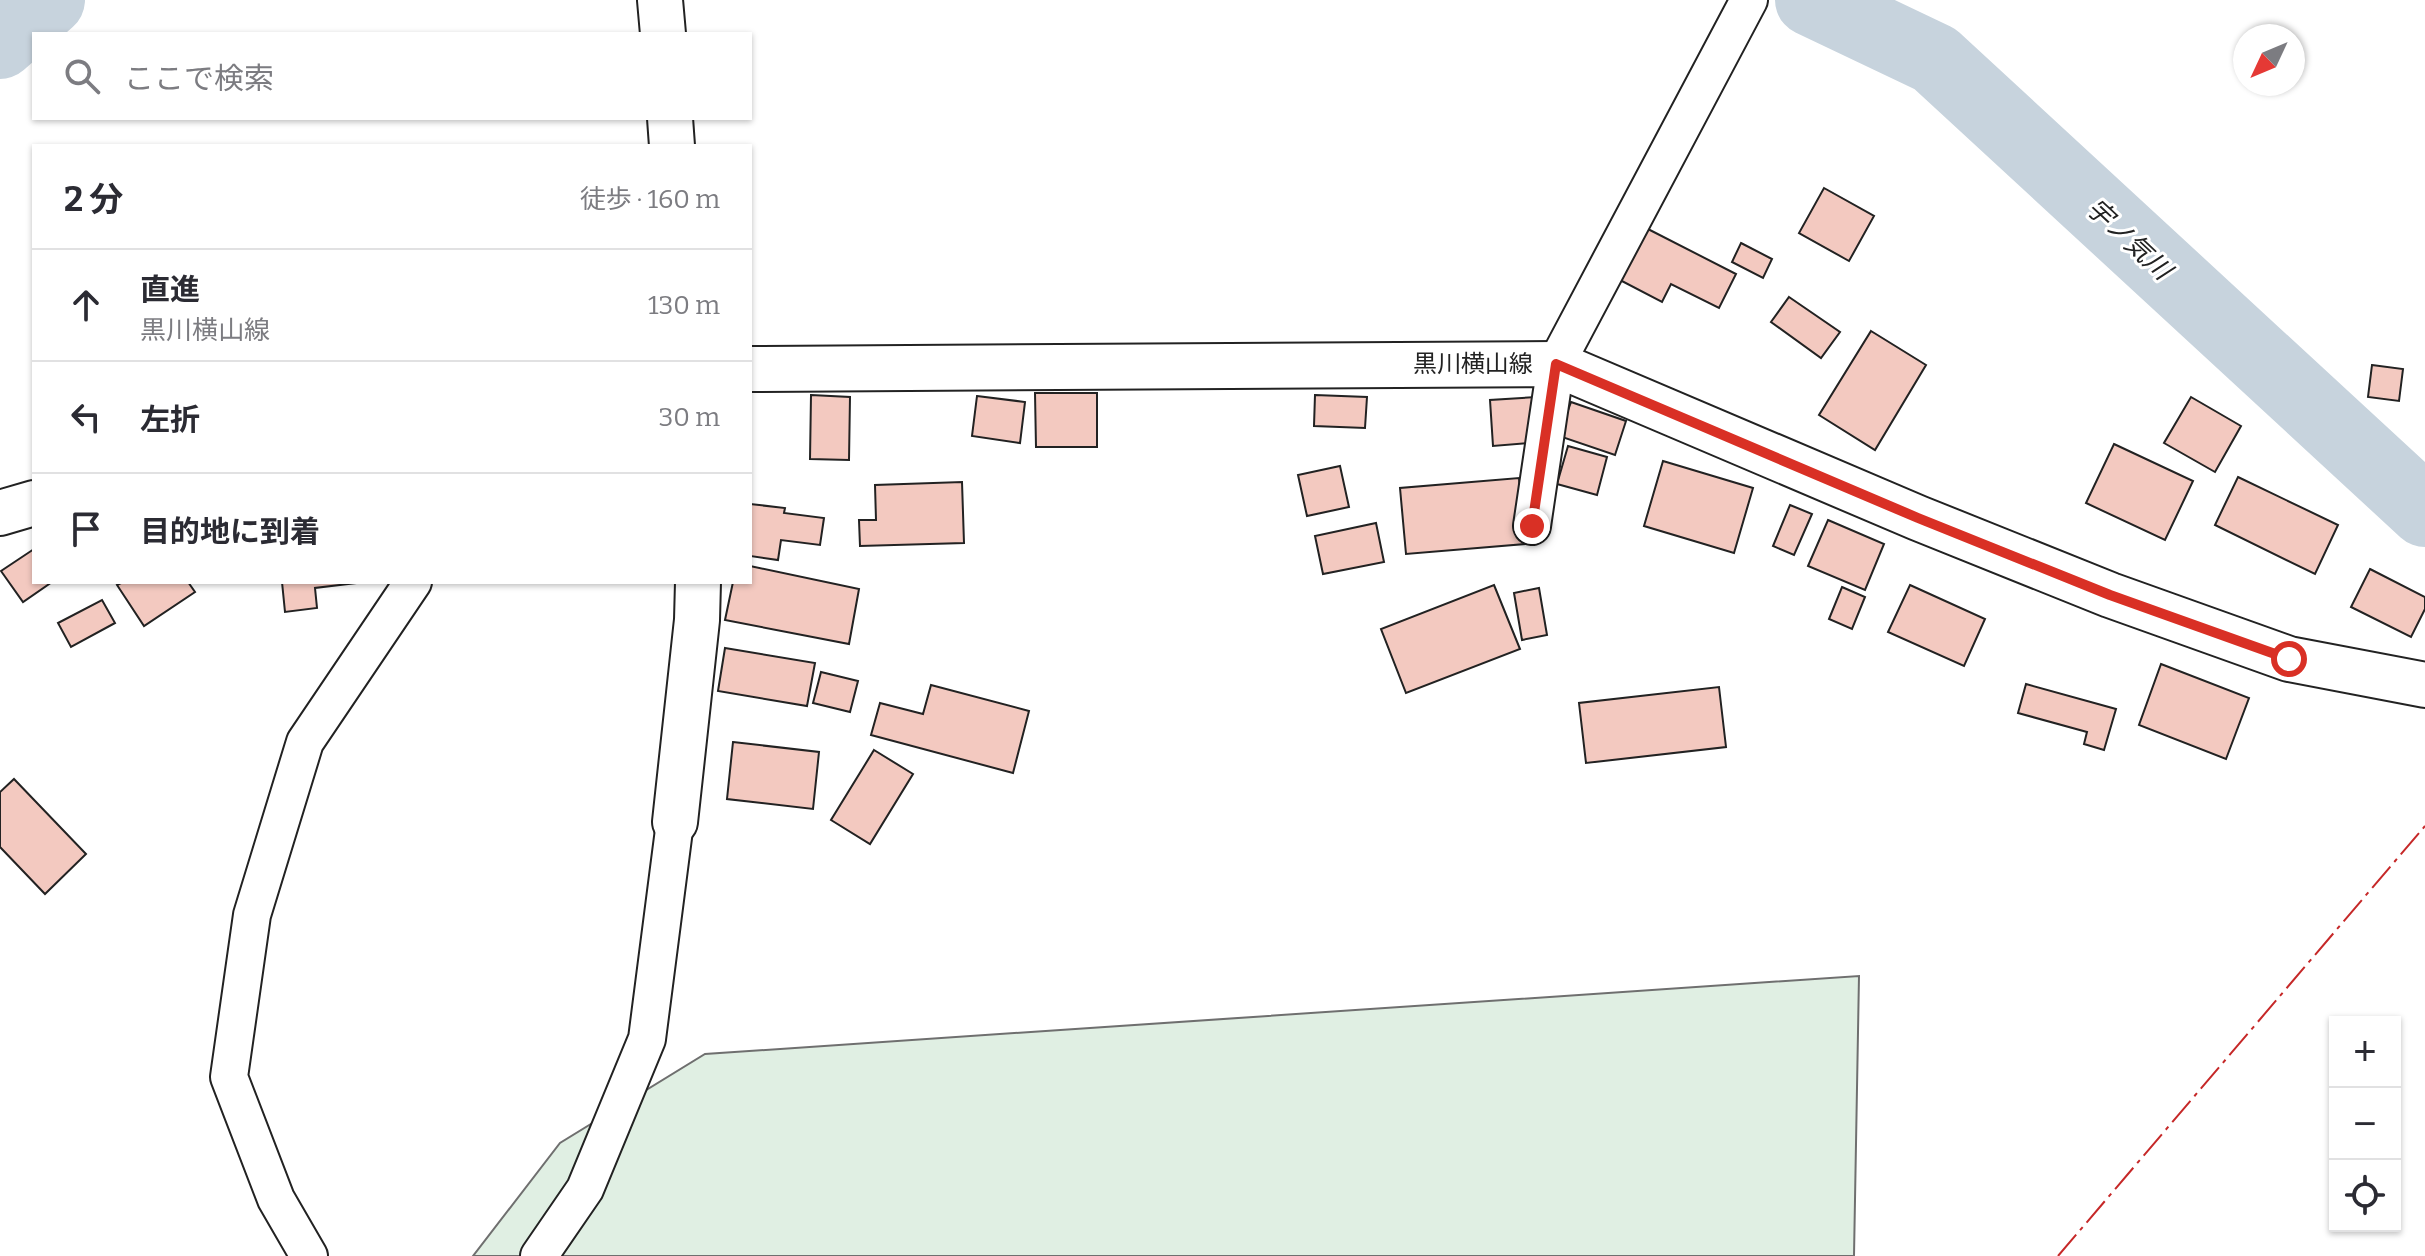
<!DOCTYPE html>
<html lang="ja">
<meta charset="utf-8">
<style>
:root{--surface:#fff;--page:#f7f7f7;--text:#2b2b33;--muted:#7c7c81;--line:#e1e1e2}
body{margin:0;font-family:Bitter,"Noto Sans JP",serif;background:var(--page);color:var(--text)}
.controls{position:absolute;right:24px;bottom:24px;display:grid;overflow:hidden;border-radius:0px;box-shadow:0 2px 6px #0004}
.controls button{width:72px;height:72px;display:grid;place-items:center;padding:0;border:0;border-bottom:2px solid var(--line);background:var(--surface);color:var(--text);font:40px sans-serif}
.compass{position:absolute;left:2233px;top:24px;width:72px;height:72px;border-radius:50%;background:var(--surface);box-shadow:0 2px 6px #0004;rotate:226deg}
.stop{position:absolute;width:24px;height:24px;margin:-18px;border:6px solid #d93025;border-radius:50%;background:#fff}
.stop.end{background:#d93025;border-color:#fff;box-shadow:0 2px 8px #0008}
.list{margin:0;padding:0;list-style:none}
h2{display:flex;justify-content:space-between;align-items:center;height:104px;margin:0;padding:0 32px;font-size:34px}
h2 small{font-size:26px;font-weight:400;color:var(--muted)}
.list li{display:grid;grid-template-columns:52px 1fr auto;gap:24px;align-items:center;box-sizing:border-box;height:112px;padding:0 32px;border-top:2px solid var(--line)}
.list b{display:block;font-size:30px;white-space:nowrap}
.list p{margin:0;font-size:26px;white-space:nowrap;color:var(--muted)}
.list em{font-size:26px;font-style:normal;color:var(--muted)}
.icon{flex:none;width:44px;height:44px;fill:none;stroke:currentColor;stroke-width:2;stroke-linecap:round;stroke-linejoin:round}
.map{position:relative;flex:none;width:2425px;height:1256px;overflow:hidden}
.search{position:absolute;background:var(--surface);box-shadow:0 2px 6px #0004;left:32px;top:32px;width:720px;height:88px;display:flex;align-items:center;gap:20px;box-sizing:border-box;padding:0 28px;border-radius:0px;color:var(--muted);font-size:30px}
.panel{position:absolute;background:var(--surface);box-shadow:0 2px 6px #0004;left:32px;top:144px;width:720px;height:440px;border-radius:0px}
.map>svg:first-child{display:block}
.green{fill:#e0efe3;stroke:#6f6f6f;stroke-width:2}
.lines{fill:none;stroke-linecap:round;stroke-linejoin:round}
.river{stroke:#c7d3dd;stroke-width:72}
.building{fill:#f3c9c0;stroke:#222;stroke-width:2}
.street-casing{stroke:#222;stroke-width:40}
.secondary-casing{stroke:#222;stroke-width:48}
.street{stroke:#fff;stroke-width:36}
.secondary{stroke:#fff;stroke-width:44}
.power{stroke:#c62828;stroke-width:2;stroke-dasharray:28 6 4 6;stroke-linecap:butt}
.route{stroke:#d93025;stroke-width:10}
.labels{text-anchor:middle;stroke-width:6;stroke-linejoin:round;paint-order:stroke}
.street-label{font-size:24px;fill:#222;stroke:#fff}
.water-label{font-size:26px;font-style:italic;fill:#222;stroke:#fff}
</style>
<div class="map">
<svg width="2425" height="1256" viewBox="0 0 2425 1256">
<rect width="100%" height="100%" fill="#fff"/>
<!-- green -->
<polygon class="green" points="1859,976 1854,1256 473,1256 560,1143 705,1054"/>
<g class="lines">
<!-- river -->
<g class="river">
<polyline points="1811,0 1935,59 2425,511"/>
<polyline points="0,43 49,0"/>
</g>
</g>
<!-- building -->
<g class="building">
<polygon points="1824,188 1874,216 1849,261 1799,233"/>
<polygon points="1644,227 1736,274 1719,308 1671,284 1662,302 1618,279"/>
<polygon points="1741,243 1772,259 1763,278 1732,262"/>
<polygon points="1789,297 1840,332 1821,358 1771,322"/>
<polygon points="1871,331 1926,365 1875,450 1819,415"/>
<polygon points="2372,365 2403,369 2399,401 2368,397"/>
<polygon points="1035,393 1097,393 1097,447 1036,447"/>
<polygon points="811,395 850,397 849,460 810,459"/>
<polygon points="1315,395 1367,397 1365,428 1314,426"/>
<polygon points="977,396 1025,402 1020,443 972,436"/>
<polygon points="1536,397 1539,442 1493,446 1490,400"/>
<polygon points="2191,397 2241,426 2215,472 2164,443"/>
<polygon points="1571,402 1626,421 1615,455 1559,436"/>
<polygon points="2114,444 2193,481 2165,540 2086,503"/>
<polygon points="1568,446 1607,457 1597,495 1557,484"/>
<polygon points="1663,461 1753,488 1734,553 1644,526"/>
<polygon points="1340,466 1349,507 1307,516 1298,475"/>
<polygon points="2238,477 2338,525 2315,574 2215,525"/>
<polygon points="1519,478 1525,544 1406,554 1400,488"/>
<polygon points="962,482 964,543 860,546 859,520 876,520 875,485"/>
<polygon points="750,504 785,508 784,513 824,518 820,545 781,540 778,560 750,556"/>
<polygon points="1790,505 1812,514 1794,555 1773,546"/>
<polygon points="1828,520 1884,544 1865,590 1808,566"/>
<polygon points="1376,523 1384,562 1323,574 1315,536"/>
<polygon points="34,549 34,582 52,582 23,602 1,571"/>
<polygon points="750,566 859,589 849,644 725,620 733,582 750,582"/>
<polygon points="2370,569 2425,597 2425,609 2411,637 2351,607"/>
<polygon points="123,582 188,582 195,592 144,626 117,585"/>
<polygon points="282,582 365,582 315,588 317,608 285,612"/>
<polygon points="1494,585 1520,649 1406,693 1381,629"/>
<polygon points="1910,585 1985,619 1964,666 1888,632"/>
<polygon points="1842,587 1865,597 1852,629 1829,619"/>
<polygon points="1539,588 1547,635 1522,640 1514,593"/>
<polygon points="102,600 115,623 71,647 58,623"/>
<polygon points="725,648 815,663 807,706 718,691"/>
<polygon points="2161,664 2249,698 2226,759 2139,725"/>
<polygon points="821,672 858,681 850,712 813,703"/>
<polygon points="2026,684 2116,709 2104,750 2084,744 2087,732 2018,713"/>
<polygon points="931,685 1029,711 1013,773 871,735 880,703 923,714"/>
<polygon points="1719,687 1726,747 1586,763 1579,703"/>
<polygon points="733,742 819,752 813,809 727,799"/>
<polygon points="874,750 913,774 870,844 831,820"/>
<polygon points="14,779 86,854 45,894 0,847 0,792"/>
</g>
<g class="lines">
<!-- street casing -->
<g class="street-casing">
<g id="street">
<polyline points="1532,526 1556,364 1749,0"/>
<polyline points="309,1256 276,1199 229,1077 252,915 305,742 413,582"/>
<polyline points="539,1256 585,1189 647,1039 675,822"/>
</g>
</g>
<!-- secondary casing -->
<g class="secondary-casing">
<g id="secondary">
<polyline points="660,0 663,34"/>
<polyline points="670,118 672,146"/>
<polyline points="750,369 1556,364 1918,518 2110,595 2289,659 2425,685"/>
<polyline points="0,513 34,503"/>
<polyline points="675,822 697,620 698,582"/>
</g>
</g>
<!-- street -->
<use href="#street" class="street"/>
<!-- secondary -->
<use href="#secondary" class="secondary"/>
<!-- power -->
<polyline class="power" points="2058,1256 2425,826"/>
</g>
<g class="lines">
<!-- route -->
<polyline class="route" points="1532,526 1556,364 1918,518 2110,595 2289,659"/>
</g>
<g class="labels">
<!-- street labels -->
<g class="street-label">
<text x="1473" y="372">黒川横山線</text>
</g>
<!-- water labels -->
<g class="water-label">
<text transform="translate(2129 239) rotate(43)" y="9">宇ノ気川</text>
</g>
</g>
</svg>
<div class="controls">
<button>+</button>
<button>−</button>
<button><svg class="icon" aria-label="locate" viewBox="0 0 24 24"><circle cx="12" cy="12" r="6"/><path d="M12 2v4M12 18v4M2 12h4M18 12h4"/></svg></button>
</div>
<svg class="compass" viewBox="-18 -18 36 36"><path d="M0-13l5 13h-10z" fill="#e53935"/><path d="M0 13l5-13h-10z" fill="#7c7c81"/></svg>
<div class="stop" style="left:2289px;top:659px"></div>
<div class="stop end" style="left:1532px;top:526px"></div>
<div class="search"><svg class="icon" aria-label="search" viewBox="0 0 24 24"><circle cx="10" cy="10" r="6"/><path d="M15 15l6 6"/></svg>ここで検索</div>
<section class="panel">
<h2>2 分<small>徒歩 · 160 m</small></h2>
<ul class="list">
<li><svg class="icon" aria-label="ahead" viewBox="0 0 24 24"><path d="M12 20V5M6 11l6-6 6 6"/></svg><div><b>直進</b><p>黒川横山線</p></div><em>130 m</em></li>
<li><svg class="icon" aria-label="left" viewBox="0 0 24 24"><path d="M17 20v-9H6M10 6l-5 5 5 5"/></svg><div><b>左折</b></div><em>30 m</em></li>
<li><svg class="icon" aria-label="arrive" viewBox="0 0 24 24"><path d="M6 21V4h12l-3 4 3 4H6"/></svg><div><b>目的地に到着</b></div></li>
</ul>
</section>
</div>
